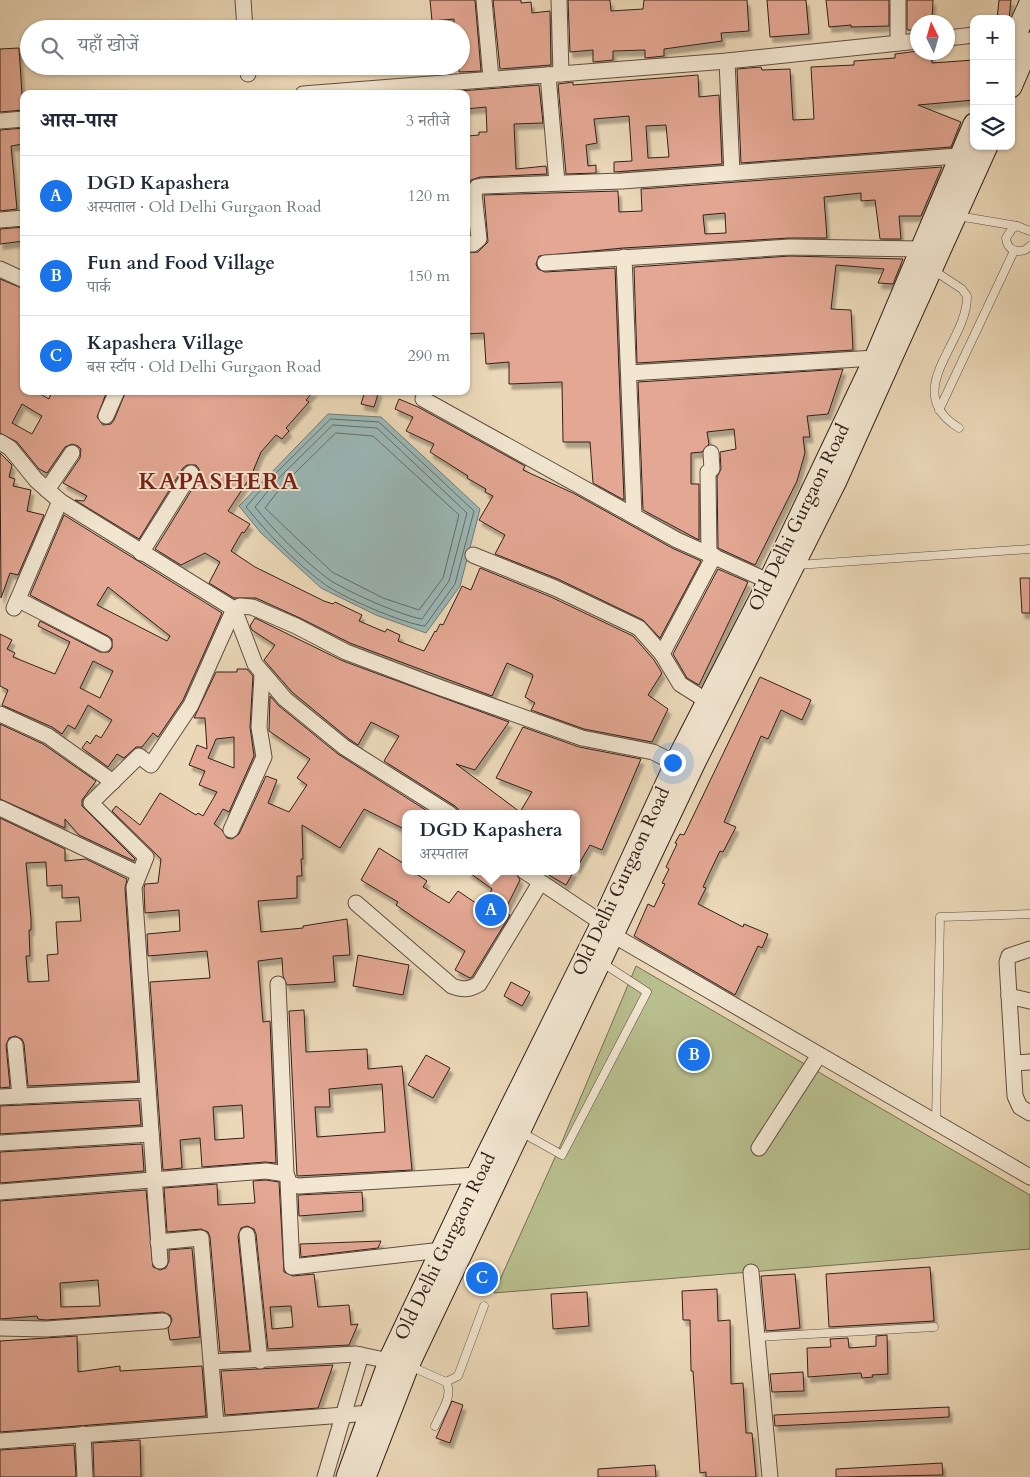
<!DOCTYPE html>
<html lang="hi">
<meta charset="utf-8">
<style>
:root{--surface:#fff;--page:#f6f6f7;--text:#1f2937;--muted:#747a83;--line:#e0e1e3;--accent:#1a73e8}
body{margin:0;font-family:Cardo,"Noto Serif Devanagari",serif;background:var(--page);color:var(--text)}
.controls{position:absolute;right:15px;top:15px;display:grid;overflow:hidden;border-radius:10px;box-shadow:0 1px 4px #0004}
.controls button{width:45px;height:45px;display:grid;place-items:center;padding:0;border:0;border-bottom:1px solid var(--line);background:var(--surface);color:var(--text);font:25px sans-serif}
.compass{position:absolute;left:910px;top:15px;width:45px;height:45px;border-radius:50%;background:var(--surface);box-shadow:0 1px 4px #0004;rotate:355deg}
.you{position:absolute;left:672px;top:762px;width:18px;height:18px;margin:-12px;border:4px solid #fff;border-radius:50%;background:#1a73e8;box-shadow:0 0 0 8px #1a73e833}
.badge{display:grid;place-items:center;width:32px;height:32px;border-radius:50%;background:var(--accent);color:#fff;font-size:16px;font-weight:700}
.pin{position:absolute;translate:-50% -50%;border:2px solid #fff;box-shadow:0 1px 5px #0006}
.popup{position:absolute;left:402px;top:810px;width:178px;height:65px;box-sizing:border-box;display:grid;place-content:center;border-radius:10px;background:var(--surface);filter:drop-shadow(0 1px 4px #0005);font-size:16px;white-space:nowrap;color:var(--muted)}
.popup b{font-size:19px;color:var(--text)}
.popup::after{content:'';position:absolute;left:50%;top:100%;margin-left:-10px;border:10px solid transparent;border-top-color:var(--surface)}
.list{margin:0;padding:0;list-style:none}
h2{display:flex;justify-content:space-between;align-items:center;height:65px;margin:0;padding:0 20px;font-size:21px}
h2 small{font-size:16px;font-weight:400;color:var(--muted)}
.list li{display:grid;grid-template-columns:32px 1fr auto;gap:15px;align-items:center;box-sizing:border-box;height:80px;padding:0 20px;border-top:1px solid var(--line)}
.list b{display:block;font-size:19px;white-space:nowrap}
.list p{margin:0;font-size:16px;white-space:nowrap;color:var(--muted)}
.list em{font-size:16px;font-style:normal;color:var(--muted)}
.icon{flex:none;width:28px;height:28px;fill:none;stroke:currentColor;stroke-width:2;stroke-linecap:round;stroke-linejoin:round}
.map{position:relative;flex:none;width:1030px;height:1477px;overflow:hidden}
.search{position:absolute;background:var(--surface);box-shadow:0 1px 4px #0004;left:20px;top:20px;width:450px;height:55px;display:flex;align-items:center;gap:12px;box-sizing:border-box;padding:0 18px;border-radius:28px;color:var(--muted);font-size:19px}
.panel{position:absolute;background:var(--surface);box-shadow:0 1px 4px #0004;left:20px;top:90px;width:450px;height:305px;border-radius:10px}
.map>svg:first-child{display:block}
.green{fill:#b8be8e;stroke:#746f54}
.water{fill:#9bb8b7;stroke:#717b78}
.lines{fill:none;stroke-linecap:round;stroke-linejoin:round}
.shore{stroke:#666c68;stroke-width:1}
.building{fill:#e3a793;stroke:#31201a;fill-rule:evenodd;filter:url(#shadow)}
.service-casing{stroke:#604e42;stroke-width:9}
.minor-casing{stroke:#604e42;stroke-width:17}
.secondary-casing{stroke:#31201a;stroke-width:23}
.service{stroke:#f2e6d1;stroke-width:8}
.minor{stroke:#f2e6d1;stroke-width:15}
.secondary{stroke:#f2e6d1;stroke-width:21}
.labels{text-anchor:middle;stroke-width:4;stroke-linejoin:round;paint-order:stroke}
.street-label{font-size:19px;fill:#31201a;stroke:#f2e6d1}
.district-label{font-size:24px;font-weight:bold;letter-spacing:1px;fill:#7a1f14;stroke:#f2e6d1}
</style>
<div class="map">
<svg width="1030" height="1477" viewBox="0 0 1030 1477">
<defs>
<filter id="shadow"><feDropShadow dx="3" dy="5.5" stdDeviation="1" flood-color="#0004"/></filter>
</defs>
<rect width="100%" height="100%" fill="#ebd8b8"/>
<filter id="stains"><feTurbulence type="fractalNoise" baseFrequency=".004" numOctaves="4"/><feColorMatrix values="0 0 0 0 .2 0 0 0 0 .09 0 0 0 0 .02 0 0 0 .5 -.17"/></filter>
<radialGradient id="worn" r=".72"><stop offset=".6" stop-color="#630" stop-opacity="0"/><stop offset="1" stop-color="#630" stop-opacity=".3"/></radialGradient>
<!-- green -->
<polygon class="green" points="636,966 1030,1195 1030,1249 494,1293 561,1144"/>
<!-- water -->
<polygon class="water" points="328,414 381,417 480,509 460,586 426,633 376,615 321,588 261,533 239,506"/>
<g class="lines">
<!-- shore -->
<g class="shore">
<path d="M331,419L379,422L474,511L455,584L425,626C404,624 339,596 323,583C295,562 268,534 246,507L272,477Z"/>
<path d="M333,425L377,428L467,513L449,581L422,619C402,616 343,590 327,578C303,560 273,530 255,507L276,481Z"/>
<polygon points="336,433 373,436 459,515 443,578 419,610 383,598 332,572 265,508 282,486"/>
</g>
</g>
<!-- building -->
<g class="building">
<polygon points="430,0 475,0 481,71 459,72 459,66 461,66 461,29 454,29 454,19 432,21"/>
<polygon points="493,0 521,0 521,3 531,2 532,13 550,11 551,65 500,69"/>
<polygon points="568,0 610,0 611,11 643,9 644,0 747,0 749,31 721,33 722,41 664,49 664,56 645,58 645,50 613,51 613,60 593,62 593,50 570,52"/>
<polygon points="767,0 806,0 809,34 770,37"/>
<polygon points="826,0 889,0 889,26 851,27 851,25 829,27"/>
<polygon points="907,0 933,0 932,22 916,22 916,30 907,30"/>
<polygon points="999,0 1011,0 1009,19 997,19"/>
<polygon points="19,48 23,110 0,112 0,49"/>
<polygon points="918,51 931,52 932,63 974,60 974,100 918,105 961,122 951,147 741,163 737,69 761,67 762,70 790,69 793,120 814,119 811,67 854,65 854,61 895,58 895,54"/>
<path d="M698,75L699,97L719,95L722,164L614,172V162L632,161L629,116L594,119L597,143L586,145L588,166L596,165V173L566,174L558,84L573,82V85ZM666,125L669,157L648,158L646,126Z"/>
<polygon points="539,85 543,123 514,124 516,169 546,166 547,174 480,177 471,180 466,188 466,139 469,139 468,136 479,135 479,132 487,132 486,107 466,109 466,94 460,94 460,91"/>
<polygon points="24,128 24,144 11,146 17,209 0,211 0,130"/>
<path d="M942,167L921,216H899L901,239H880L875,200L861,201V193L824,197L827,238H789L623,248L539,256L536,264L538,269L545,272L615,268L624,500L593,483L590,442H563L562,382L509,384V362L486,364L484,333L466,334V253L478,252L488,242L484,195L618,191L619,212L642,211L641,189ZM725,213L726,233L705,234L703,215Z"/>
<polygon points="24,227 24,241 0,244 0,229"/>
<polygon points="790,256 903,259 893,284 878,283 884,269 836,265 831,309 851,310 853,350 637,363 634,267"/>
<path d="M0,279L24,289V391H35L49,399L52,391H107L97,417L103,425L111,424L114,420L126,391H314L306,400L309,402L286,428L289,431L282,439L276,435L261,452L251,476L228,511L250,524L244,533L242,532L231,551L255,567L324,601L333,604L335,602L362,615L359,621L385,632L387,629L400,635L398,641L424,651L435,631L436,632L440,624L443,625L462,586L471,590L480,568L551,597L633,636L654,660L662,673L648,695L668,709L652,742L584,729L531,710L535,703L525,697L533,676L532,674L507,663L492,696L350,643L300,618L256,598H234L209,583L220,562L205,553L181,565L155,549L199,478V469L196,465H187L183,468L139,539L75,500L84,501L87,496L63,483L80,458L81,449L78,446L72,444L65,447L47,473L39,469L17,442L0,433ZM22,404L42,416L32,434L12,423Z"/>
<polygon points="843,369 828,414 807,416 810,437 803,437 805,453 797,481 755,565 718,548 717,477 721,469 720,452 736,449 734,429 707,432 709,444 702,452 691,453 691,484 699,484 699,540 643,510 638,382"/>
<polygon points="365,391 379,391 374,407 361,404"/>
<polygon points="399,399 418,407 525,466 523,470 575,494 672,548 701,561 660,638 643,620 558,579 495,554 505,535 479,520 493,496 485,492 486,489 467,478 468,476 430,452 434,444 406,431 413,417 395,409"/>
<polygon points="0,453 12,465 9,477 15,479 13,486 31,490 27,511 44,515 18,575 10,573 1,598"/>
<path d="M64,515L222,613L183,700L158,737L153,733L142,747H136L124,758L117,754L108,767L82,748L87,741L90,744L96,735L101,738L112,720L88,705L75,729L68,725L62,734L52,727L2,705L8,690L0,686V634L12,640L7,649L15,653L13,657L55,674L70,642L38,626L40,621L100,652H109L112,648V639L108,636L30,595ZM108,587L170,636L167,641L97,605ZM93,661L113,671L100,698L80,688Z"/>
<polygon points="718,569 748,582 699,685 687,678 673,654"/>
<polygon points="1020,578 1030,578 1030,613 1022,613"/>
<polygon points="255,618 343,661 509,722 475,770 456,764 520,812 532,792 496,778 523,727 579,747 641,759 602,850 590,845 576,869 576,814 463,814 455,806 384,761 399,736 371,722 358,745 349,739 292,692 264,660 275,645 252,630 250,626"/>
<path d="M237,669H247L253,676L250,727L254,756L229,812L223,809L214,824L222,830L227,838L232,839L239,834L266,776L277,780L268,803L289,812L307,785L297,778L310,759L269,731L270,696L279,706L338,754L432,814H406V830L364,809L340,848L302,825L303,859H301L302,876H297V898L258,901L261,932L303,928V926L347,919L350,955L333,956L335,982L287,985L283,976L282,958L258,961L263,1022L270,1021L276,1163L265,1162L202,1167L200,1138L180,1140L182,1168L163,1170L150,982L210,978L207,951L148,956L147,934L180,931L179,910L145,913L144,888L145,884L158,883L161,859L112,811L116,806L140,825L160,793L196,815L198,813L203,816L217,792L199,785L205,771L189,765L197,745L207,749L205,718H194L216,672H237ZM234,737V768L208,758L216,739ZM242,1105L244,1138L215,1140L213,1107Z"/>
<polygon points="760,677 811,700 802,720 781,710 768,739 761,736 724,822 736,827 723,852 720,851 709,874 703,887 706,888 698,904 743,927 744,924 768,934 762,948 758,946 735,995 634,936 648,904 654,907 665,884 662,883 669,869 666,867 677,844 675,843 680,834 684,835"/>
<polygon points="0,724 43,744 96,781 82,800 82,806 135,859 134,861 79,835 65,819 65,828 0,799"/>
<path d="M0,818L65,849V861L86,859L127,879L125,888L138,1081L28,1086L24,1044L22,1039L15,1036L9,1038L6,1045L10,1087L0,1088ZM46,862L47,886L62,885V898L79,897L81,921L56,922L58,954L47,955L49,981L28,982L26,956H30L29,930H31V919L26,863Z"/>
<polygon points="379,848 406,865 406,871 412,871 427,881 423,887 449,903 458,891 483,908 492,889 467,871 515,871 520,880 504,912 510,915 472,977 470,978 455,970 465,951 416,919 396,905 398,902 361,880"/>
<polygon points="542,871 574,871 566,885"/>
<polygon points="358,955 409,965 403,995 353,986"/>
<polygon points="511,982 530,992 522,1006 504,996"/>
<path d="M304,1010L306,1052L367,1049L368,1069L402,1066L412,1170L297,1176L289,1011ZM382,1084L385,1132L317,1137L315,1107H330L329,1089Z"/>
<polygon points="426,1055 450,1068 433,1098 408,1085"/>
<polygon points="139,1100 141,1125 0,1134 0,1106"/>
<polygon points="142,1144 144,1171 0,1183 0,1152"/>
<path d="M266,1180L279,1182L284,1272L293,1276L314,1274L318,1307L349,1305L351,1325L358,1324L349,1345L268,1349L256,1234L254,1229L247,1226L241,1228L238,1236L250,1351L220,1352L210,1237L208,1232L201,1229L167,1232L164,1188L217,1184L218,1205L255,1203L253,1181ZM291,1306L293,1327L272,1329L270,1307Z"/>
<path d="M146,1190L153,1267L160,1270L166,1268L169,1261V1250L192,1248L200,1337L170,1340L168,1329L172,1320L170,1315L163,1312L46,1320L38,1319L37,1316L0,1319V1201ZM98,1280L100,1306L61,1307L60,1283Z"/>
<polygon points="362,1192 363,1211 299,1216 298,1195"/>
<polygon points="381,1241 378,1248 301,1257 300,1244"/>
<polygon points="930,1267 934,1321 829,1327 826,1274"/>
<polygon points="795,1274 800,1328 766,1331 761,1276"/>
<polygon points="717,1289 718,1321 730,1320 731,1384 743,1383 746,1433 752,1433 756,1477 706,1477 706,1472 700,1473 693,1371 691,1371 690,1320 683,1320 682,1291"/>
<polygon points="587,1292 589,1326 553,1329 551,1294"/>
<polygon points="887,1335 888,1374 872,1375 873,1377 862,1378 861,1373 808,1377 807,1348 831,1347 830,1339 848,1338 849,1348 876,1346 876,1336"/>
<polygon points="77,1336 78,1372 120,1366 120,1371 202,1366 206,1416 0,1432 0,1341"/>
<polygon points="333,1365 318,1408 225,1415 221,1371"/>
<polygon points="803,1372 804,1391 772,1392 770,1374"/>
<polygon points="452,1401 463,1405 450,1443 436,1438"/>
<polygon points="949,1407 949,1417 775,1426 774,1415"/>
<polygon points="140,1440 141,1477 94,1477 93,1443"/>
<polygon points="74,1445 76,1477 0,1477 0,1450"/>
<polygon points="942,1463 943,1475 836,1477 836,1469"/>
<polygon points="655,1465 656,1477 598,1477 598,1469"/>
</g>
<g class="lines">
<!-- service casing -->
<g class="service-casing">
<g id="service">
<polyline points="958,216 1017,226"/>
<path d="M1030,231L1017,226L1012,229L1006,238C1007,249 1015,253 1025,250L1030,246"/>
<path d="M933,270L962,289L967,296C968,343 899,391 959,428"/>
<polyline points="939,410 1014,251"/>
<polyline points="797,565 1030,549"/>
<polyline points="936,1122 940,917 1030,914"/>
<polyline points="521,1132 562,1155 647,992 601,962"/>
<polyline points="758,1337 934,1327"/>
<polyline points="410,1366 446,1382 458,1376 484,1306"/>
<path d="M435,1426C441,1412 454,1395 446,1382"/>
</g>
</g>
<!-- minor casing -->
<g class="minor-casing">
<g id="minor">
<polyline points="243,0 245,29"/>
<polyline points="484,0 491,78"/>
<polyline points="559,0 561,74"/>
<polyline points="898,0 898,43"/>
<polyline points="948,38 974,35"/>
<polyline points="727,61 732,173"/>
<polyline points="248,66 248,74"/>
<polyline points="548,75 557,183"/>
<polyline points="303,94 727,61 918,41"/>
<polyline points="0,121 24,119"/>
<polyline points="0,220 24,218"/>
<polyline points="466,244 473,244 479,239 474,194 477,187 482,186 622,181 958,156"/>
<polyline points="624,257 634,516"/>
<polyline points="545,263 790,247 920,249"/>
<polyline points="0,269 24,280"/>
<polyline points="629,373 875,358"/>
<polyline points="423,399 677,540 777,585"/>
<polyline points="106,416 117,391"/>
<polyline points="0,442 10,448 36,480 60,501 234,609 255,664 285,699 344,747 450,814"/>
<polyline points="47,490 72,453"/>
<polyline points="141,553 191,473"/>
<polyline points="709,554 708,472 712,469 711,453"/>
<polyline points="473,555 555,588 639,628 662,654 680,684 707,701"/>
<polyline points="19,600 104,644"/>
<polyline points="14,608 60,501"/>
<polyline points="662,654 714,556"/>
<polyline points="0,714 48,736 113,782"/>
<polyline points="0,808 139,874"/>
<polyline points="231,830 264,757 259,727 262,675"/>
<polyline points="524,871 602,923"/>
<path d="M356,903L452,986C463,990 469,990 479,984L540,883"/>
<polyline points="613,935 1030,1177"/>
<polyline points="1030,949 1009,956 1007,962 1015,1096 1020,1107 1030,1113"/>
<polyline points="278,984 286,1174"/>
<polyline points="1009,996 1030,1001"/>
<polyline points="15,1045 20,1096"/>
<polyline points="1015,1063 1030,1062"/>
<polyline points="0,1097 147,1090"/>
<polyline points="0,1143 151,1134"/>
<polyline points="759,1148 819,1055"/>
<polyline points="288,1181 292,1267 442,1250"/>
<polyline points="0,1192 266,1171 286,1174 290,1184 299,1186 477,1175"/>
<polyline points="247,1235 260,1361"/>
<polyline points="158,1242 201,1238 216,1424"/>
<polyline points="160,1261 134,887 146,857 91,803 139,756 151,765 191,705 234,609 240,606 252,607 296,626 346,652 433,685 582,738 653,752 685,768"/>
<polyline points="751,1272 770,1477"/>
<polyline points="0,1328 46,1329 163,1321"/>
<polyline points="212,1362 356,1354 399,1363"/>
<polyline points="83,1434 85,1477"/>
<polyline points="0,1441 371,1413"/>
<polyline points="325,1477 361,1355"/>
</g>
</g>
<!-- secondary casing -->
<g class="secondary-casing">
<g id="secondary">
<polyline points="1011,45 1030,3"/>
<polyline points="1011,87 1030,43"/>
<polyline points="347,1477 391,1356 477,1175 602,923 678,758 769,581 875,358 974,124"/>
<polyline points="365,1477 408,1366 695,762 836,481 987,146"/>
</g>
</g>
<!-- service -->
<use href="#service" class="service"/>
<!-- minor -->
<use href="#minor" class="minor"/>
<!-- secondary -->
<use href="#secondary" class="secondary"/>
</g>
<g class="labels">
<!-- street labels -->
<g class="street-label">
<text transform="translate(798 517) rotate(-64)" y="7">Old Delhi Gurgaon Road</text>
<text transform="translate(620 881) rotate(-65)" y="7">Old Delhi Gurgaon Road</text>
<text transform="translate(444 1246) rotate(-64)" y="7">Old Delhi Gurgaon Road</text>
</g>
<!-- district labels -->
<g class="district-label">
<text x="219" y="489">KAPASHERA</text>
</g>
</g>
<rect width="100%" height="100%" filter="url(#stains)"/>
<rect width="100%" height="100%" fill="url(#worn)"/>
</svg>
<div class="controls">
<button>+</button>
<button>−</button>
<button><svg class="icon" aria-label="layers" viewBox="0 0 24 24"><path d="M12 4l9 5-9 5-9-5zM3 14l9 5 9-5"/></svg></button>
</div>
<svg class="compass" viewBox="-18 -18 36 36"><path d="M0-13l5 13h-10z" fill="#e53935"/><path d="M0 13l5-13h-10z" fill="#747a83"/></svg>
<div class="you"></div>
<div class="pin badge" style="left:491px;top:910px">A</div>
<div class="popup"><b>DGD Kapashera</b>अस्पताल</div>
<div class="pin badge" style="left:694px;top:1055px">B</div>
<div class="pin badge" style="left:482px;top:1278px">C</div>
<div class="search"><svg class="icon" aria-label="search" viewBox="0 0 24 24"><circle cx="10" cy="10" r="6"/><path d="M15 15l6 6"/></svg>यहाँ खोजें</div>
<section class="panel">
<h2>आस-पास<small>3 नतीजे</small></h2>
<ul class="list">
<li><span class="badge">A</span><div><b>DGD Kapashera</b><p>अस्पताल · Old Delhi Gurgaon Road</p></div><em>120 m</em></li>
<li><span class="badge">B</span><div><b>Fun and Food Village</b><p>पार्क</p></div><em>150 m</em></li>
<li><span class="badge">C</span><div><b>Kapashera Village</b><p>बस स्टॉप · Old Delhi Gurgaon Road</p></div><em>290 m</em></li>
</ul>
</section>
</div>
